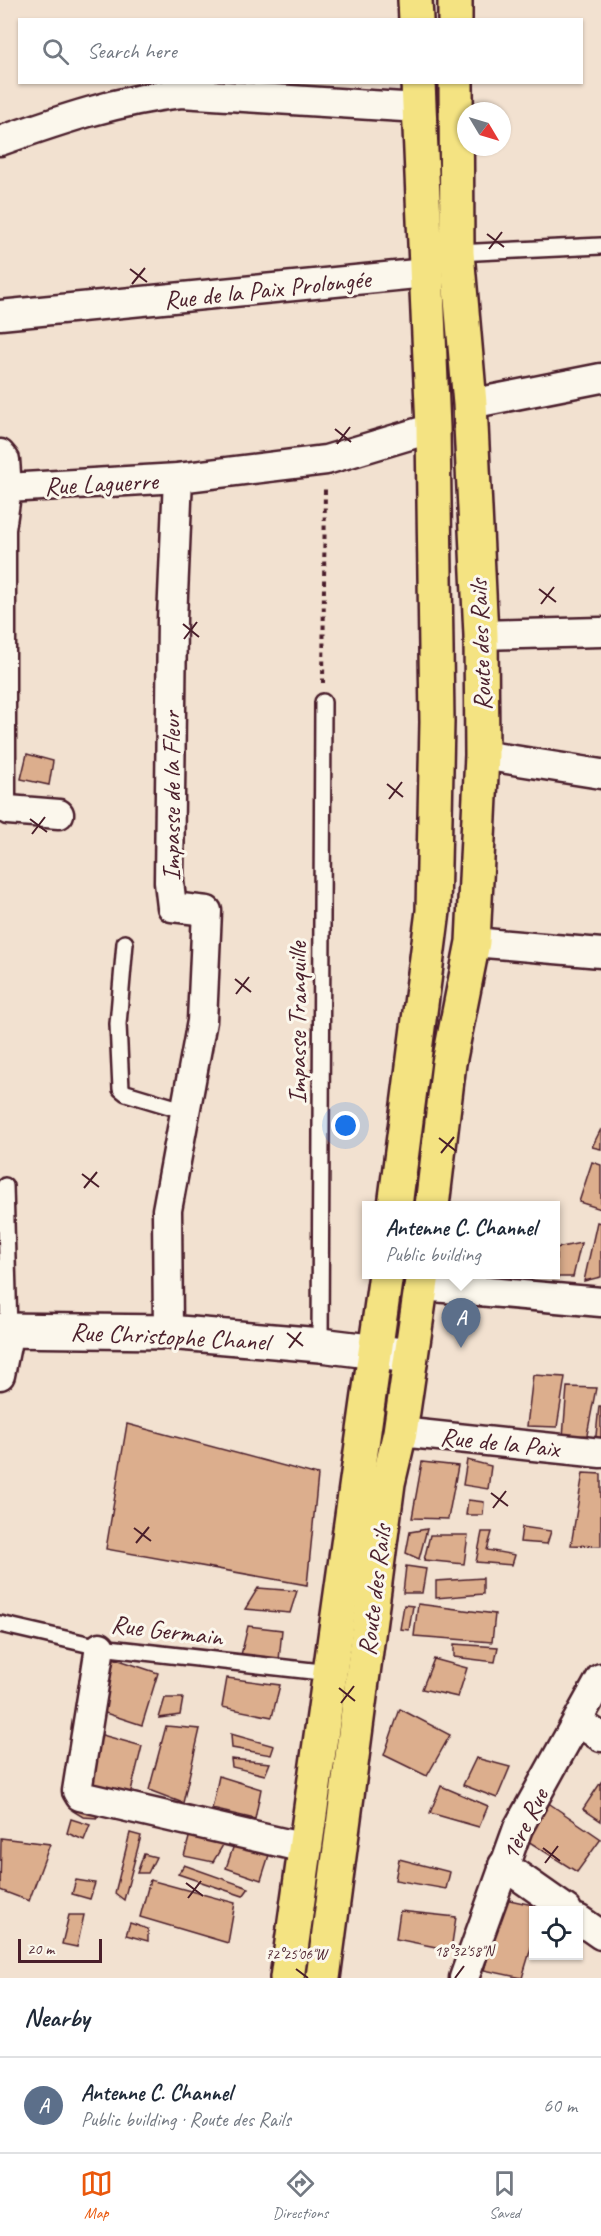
<!DOCTYPE html>
<meta charset="utf-8">
<style>
:root{--surface:#fff;--page:#f2f2f3;--text:#1f2937;--muted:#747a83;--line:#e0e1e3;--accent:#ea580c}
body{margin:0;font-family:Caveat,sans-serif;background:var(--page);color:var(--text)}
.controls{position:absolute;right:18px;bottom:18px;display:grid;overflow:hidden;border-radius:0px;box-shadow:0 2px 4px #0004}
.controls button{width:54px;height:54px;display:grid;place-items:center;padding:0;border:0;border-bottom:2px solid var(--line);background:var(--surface);color:var(--text);font:30px sans-serif}
.compass{position:absolute;left:457px;top:102px;width:54px;height:54px;border-radius:50%;background:var(--surface);box-shadow:0 2px 4px #0004;rotate:128deg}
.scale{position:absolute;left:18px;bottom:15px;width:84px;box-sizing:border-box;padding-left:6px;border:3px solid #4a1f2b;border-top:0;font-size:16px;line-height:21px;white-space:nowrap;color:#4a1f2b;-webkit-text-stroke:4px #fbf7ec;paint-order:stroke}
.you{position:absolute;left:346px;top:1126px;width:21px;height:21px;margin:-15px;border:4px solid #fff;border-radius:50%;background:#1a73e8;box-shadow:0 0 0 9px #1a73e833}
.badge{display:grid;place-items:center;width:39px;height:39px;border-radius:50%;background:var(--accent);color:#fff;font-size:20px;font-weight:700}
.pin{position:absolute;translate:-50% -50px;filter:drop-shadow(0 2px 3px #0008)}
.pin::after{content:'';position:absolute;top:32px;width:21px;height:18px;background:inherit;clip-path:polygon(0 0,100% 0,50% 100%)}
.popup{position:absolute;left:362px;top:1201px;width:198px;height:78px;box-sizing:border-box;display:grid;place-content:center;border-radius:0px;background:var(--surface);filter:drop-shadow(0 2px 4px #0005);font-size:20px;white-space:nowrap;color:var(--muted)}
.popup b{font-size:22px;color:var(--text)}
.popup::after{content:'';position:absolute;left:50%;top:100%;margin-left:-12px;border:12px solid transparent;border-top-color:var(--surface)}
.list{margin:0;padding:0;list-style:none}
h2{display:flex;justify-content:space-between;align-items:center;height:78px;margin:0;padding:0 24px;font-size:26px}
h2 small{font-size:20px;font-weight:400;color:var(--muted)}
.list li{display:grid;grid-template-columns:39px 1fr auto;gap:18px;align-items:center;box-sizing:border-box;height:96px;padding:0 24px;border-top:2px solid var(--line)}
.list b{display:block;font-size:22px;white-space:nowrap}
.list p{margin:0;font-size:20px;white-space:nowrap;color:var(--muted)}
.list em{font-size:20px;font-style:normal;color:var(--muted)}
.icon{flex:none;width:33px;height:33px;fill:none;stroke:currentColor;stroke-width:2;stroke-linecap:round;stroke-linejoin:round}
.map{position:relative;flex:none;width:601px;height:1978px;overflow:hidden}
.search{position:absolute;background:var(--surface);box-shadow:0 2px 4px #0004;left:18px;right:18px;top:18px;height:66px;display:flex;align-items:center;gap:15px;box-sizing:border-box;padding:0 21px;border-radius:0px;color:var(--muted);font-size:22px}
.sheet{height:174px;background:var(--surface)}
nav{display:flex;justify-content:space-around;align-items:center;box-sizing:border-box;height:84px;border-top:2px solid var(--line);background:var(--surface);font-size:16px;color:var(--muted)}
nav a{display:grid;justify-items:center;gap:3px}
nav .on{color:var(--accent)}
.map>svg:first-child{display:block}
.building{fill:#dcae8d;stroke:#4a1f2b;stroke-width:1.5}
.lines{fill:none;stroke-linecap:round;stroke-linejoin:round}
.lane-casing{stroke:#4a1f2b;stroke-width:20}
.street-casing{stroke:#4a1f2b;stroke-width:33}
.secondary-casing{stroke:#4a1f2b;stroke-width:38}
.primary-casing{stroke:#4a1f2b;stroke-width:38}
.path{stroke:#4a1f2b;stroke-width:4;stroke-dasharray:4.5 4.5;stroke-linecap:butt}
.lane{stroke:#fbf7ec;stroke-width:15}
.street{stroke:#fbf7ec;stroke-width:28}
.secondary{stroke:#fbf7ec;stroke-width:33}
.primary{stroke:#f4e382;stroke-width:33}
.ticks{fill:none;stroke:#4a1f2b;stroke-width:2}
.labels{text-anchor:middle;stroke-width:6;stroke-linejoin:round;paint-order:stroke}
.street-label{font-size:26px;fill:#4a1f2b;stroke:#fbf7ec}
.ticks-label{font-size:15px;text-anchor:middle;fill:#4a1f2b;stroke:#fbf7ec;stroke-width:6;stroke-linejoin:round;paint-order:stroke}
</style>
<div class="map">
<svg width="601" height="1978" viewBox="0 0 601 1978">
<rect width="100%" height="100%" fill="#f2e1d0"/>
<filter id="ink" filterUnits="userSpaceOnUse"><feTurbulence type="fractalNoise" baseFrequency=".0167" numOctaves="2"/><feDisplacementMap in="SourceGraphic" scale="12" xChannelSelector="R" yChannelSelector="G"/><feConvolveMatrix kernelMatrix="1 2 1 2 8 2 1 2 1" color-interpolation-filters="sRGB"/></filter>
<g filter="url(#ink)">
<!-- building -->
<g class="building">
<polygon points="27,754 53,761 49,785 21,779"/>
<polygon points="601,1129 601,1149 592,1147"/>
<polygon points="592,1162 601,1165 601,1209 579,1202"/>
<polygon points="597,1222 601,1223 601,1277 584,1281"/>
<polygon points="581,1243 573,1277 523,1277 524,1274 556,1274 556,1248"/>
<polygon points="494,1274 512,1274 510,1279 493,1278"/>
<polygon points="533,1375 565,1377 557,1427 527,1426"/>
<polygon points="567,1387 596,1388 587,1435 563,1437"/>
<polygon points="599,1406 601,1406 601,1446 595,1445"/>
<polygon points="127,1424 318,1475 307,1585 106,1549"/>
<polygon points="467,1460 491,1466 488,1489 463,1485"/>
<polygon points="422,1462 458,1466 448,1519 412,1518"/>
<polygon points="583,1473 601,1474 601,1546 571,1545"/>
<polygon points="468,1500 484,1502 483,1515 466,1515"/>
<polygon points="522,1527 551,1531 547,1544 520,1542"/>
<polygon points="427,1529 419,1559 406,1553 410,1532"/>
<polygon points="482,1532 492,1532 487,1550 515,1555 512,1565 476,1562"/>
<polygon points="430,1535 468,1535 464,1564 424,1560"/>
<polygon points="406,1566 426,1569 422,1593 403,1593"/>
<polygon points="483,1578 483,1594 436,1598 436,1581"/>
<polygon points="258,1588 297,1591 290,1613 245,1609"/>
<polygon points="418,1604 495,1614 492,1642 414,1636"/>
<polygon points="404,1605 413,1606 409,1630 400,1629"/>
<polygon points="248,1626 282,1630 279,1660 241,1655"/>
<polygon points="454,1644 498,1647 495,1662 454,1657"/>
<polygon points="107,1656 158,1673 142,1725 93,1709"/>
<polygon points="434,1659 467,1668 458,1697 422,1689"/>
<polygon points="227,1678 280,1685 272,1717 222,1707"/>
<polygon points="165,1698 183,1698 180,1715 159,1718"/>
<polygon points="400,1709 450,1735 427,1776 384,1755"/>
<polygon points="166,1726 200,1729 183,1803 149,1790"/>
<polygon points="95,1733 142,1746 130,1795 83,1782"/>
<polygon points="231,1734 274,1746 271,1755 232,1748"/>
<polygon points="476,1758 510,1767 497,1798 463,1785"/>
<polygon points="231,1759 270,1763 265,1775 232,1767"/>
<polygon points="219,1776 261,1789 255,1819 212,1809"/>
<polygon points="601,1782 601,1821 583,1809"/>
<polygon points="441,1786 488,1806 479,1827 430,1813"/>
<polygon points="547,1802 601,1839 577,1872 523,1838"/>
<polygon points="94,1810 97,1818 83,1817 73,1811"/>
<polygon points="71,1819 90,1825 84,1840 67,1833"/>
<polygon points="130,1833 141,1836 124,1900 115,1893"/>
<polygon points="190,1834 226,1840 213,1862 184,1856"/>
<polygon points="1,1838 50,1844 29,1901 0,1890"/>
<polygon points="235,1842 269,1855 261,1880 226,1868"/>
<polygon points="144,1854 156,1857 148,1873 137,1873"/>
<polygon points="399,1859 450,1872 446,1889 395,1880"/>
<polygon points="184,1865 249,1888 243,1896 178,1874"/>
<polygon points="76,1880 95,1883 90,1899 72,1894"/>
<polygon points="150,1880 235,1903 228,1943 140,1917"/>
<polygon points="505,1899 542,1907 541,1910 534,1910 534,1938 522,1978 484,1970"/>
<polygon points="400,1911 456,1917 451,1950 396,1939"/>
<polygon points="69,1915 84,1915 77,1947 62,1944"/>
<polygon points="130,1923 148,1929 148,1941 126,1935"/>
</g>
<g class="lines">
<!-- lane casing -->
<g class="lane-casing">
<g id="lane">
<polyline points="457,253 601,246"/>
<polyline points="125,943 118,1024 121,1089 126,1093 186,1111"/>
<polyline points="5,1186 9,1330"/>
<polyline points="320,1345 323,702"/>
<polyline points="0,1624 100,1647 330,1673"/>
</g>
</g>
<!-- street casing -->
<g class="street-casing">
<g id="street">
<path d="M0,141C60,120 118,100 181,93L419,108"/>
<polyline points="0,315 426,273"/>
<polyline points="470,404 601,378"/>
<polyline points="0,454 5,460 7,488"/>
<polyline points="481,635 601,632"/>
<polyline points="482,755 601,774"/>
<polyline points="0,804 8,810 59,814"/>
<polyline points="1,804 1,529 7,488 178,478 326,460 433,428"/>
<polyline points="473,942 601,953"/>
<polyline points="422,1286 601,1302"/>
<polyline points="168,1332 167,1210 202,1021 207,911 172,907 169,882 172,619 178,478"/>
<polyline points="0,1375 9,1330"/>
<polyline points="400,1432 601,1453"/>
<polyline points="100,1647 77,1791 80,1796 305,1848"/>
<polyline points="578,1722 601,1737"/>
<polyline points="503,1865 567,1910"/>
<polyline points="578,1919 601,1935"/>
<polyline points="464,1978 518,1828 601,1678"/>
</g>
</g>
<!-- secondary casing -->
<g class="secondary-casing">
<polyline id="secondary" points="0,1330 168,1332 320,1345 410,1356"/>
</g>
<!-- primary casing -->
<g class="primary-casing">
<g id="primary">
<polyline points="415,0 416,20"/>
<polyline points="455,0 455,20"/>
<polyline points="395,1206 433,911 437,722 433,428 418,82"/>
<polyline points="432,1206 449,1063 473,942 482,755 481,635 470,404 457,253 456,82"/>
<polyline points="287,1978 386,1274"/>
<polyline points="323,1978 388,1483 400,1432 423,1274"/>
</g>
</g>
<!-- path -->
<polyline class="path" points="323,683 325,487"/>
<!-- lane -->
<use href="#lane" class="lane"/>
<!-- street -->
<use href="#street" class="street"/>
<!-- secondary -->
<use href="#secondary" class="secondary"/>
<!-- primary -->
<use href="#primary" class="primary"/>
</g>
</g>
<!-- ticks -->
<path class="ticks" d="M487,234L504,247M489,249L502,232M130,269L147,282M132,284L145,268M335,429L351,442M337,444L350,427M539,589L556,602M541,604L554,587M183,624L199,637M184,639L197,622M387,784L403,797M389,799L402,782M30,819L47,832M32,834L45,817M235,979L251,992M236,994L249,977M439,1138L456,1151M441,1153L454,1137M82,1174L99,1187M84,1188L97,1172M287,1333L303,1346M289,1348L301,1332M491,1493L508,1506M493,1508L506,1491M134,1528L151,1541M136,1543L149,1527M339,1688L355,1701M341,1703L354,1686M543,1848L560,1861M545,1863L558,1846M186,1883L203,1896M188,1898L201,1881M296,1969L308,1978M455,1978L464,1966"/>
<g class="labels">
<!-- street labels -->
<g class="street-label">
<text transform="translate(267 289) rotate(-6)" y="9">Rue de la Paix Prolongée</text>
<text transform="translate(101 483) rotate(-3)" y="9">Rue Laguerre</text>
<text transform="translate(480 645) rotate(-92)" y="9">Route des Rails</text>
<text transform="translate(171 796) rotate(-90)" y="9">Impasse de la Fleur</text>
<text transform="translate(297 1023) rotate(-90)" y="9">Impasse Tranquille</text>
<text transform="translate(170 1336) rotate(3)" y="9">Rue Christophe Chanel</text>
<text transform="translate(500 1442) rotate(6)" y="9">Rue de la Paix</text>
<text transform="translate(374 1590) rotate(-83)" y="9">Route des Rails</text>
<text transform="translate(167 1630) rotate(7)" y="9">Rue Germain</text>
<text transform="translate(524 1824) rotate(-64)" y="9">1ère Rue</text>
</g>
</g>
<g class="ticks-label">
<text x="464" y="1956">18°32'58"N</text>
<text x="296" y="1959">72°25'06"W</text>
</g>
</svg>
<div class="controls">
<button><svg class="icon" aria-label="locate" viewBox="0 0 24 24"><circle cx="12" cy="12" r="6"/><path d="M12 2v4M12 18v4M2 12h4M18 12h4"/></svg></button>
</div>
<svg class="compass" viewBox="-18 -18 36 36"><path d="M0-13l5 13h-10z" fill="#e53935"/><path d="M0 13l5-13h-10z" fill="#747a83"/></svg>
<div class="scale">20 m</div>
<div class="you"></div>
<div class="pin badge" style="left:461px;top:1348px;background:#5c6f8a">A</div>
<div class="popup"><b>Antenne C. Channel</b>Public building</div>
<div class="search"><svg class="icon" aria-label="search" viewBox="0 0 24 24"><circle cx="10" cy="10" r="6"/><path d="M15 15l6 6"/></svg>Search here</div>
</div>
<section class="sheet">
<h2>Nearby<small></small></h2>
<ul class="list">
<li><span class="badge" style="background:#5c6f8a">A</span><div><b>Antenne C. Channel</b><p>Public building · Route des Rails</p></div><em>60 m</em></li>
</ul>
</section>
<nav>
<a class="on"><svg class="icon" aria-label="map" viewBox="0 0 24 24"><path d="M3 6l6-2 6 2 6-2v14l-6 2-6-2-6 2zM9 4v14M15 6v14"/></svg>Map</a>
<a><svg class="icon" aria-label="directions" viewBox="0 0 24 24"><path d="M12 3l9 9-9 9-9-9zM9 14v-3h6M13 9l2 2-2 2"/></svg>Directions</a>
<a><svg class="icon" aria-label="saved" viewBox="0 0 24 24"><path d="M7 4h10v16l-5-4-5 4z"/></svg>Saved</a>
</nav>
